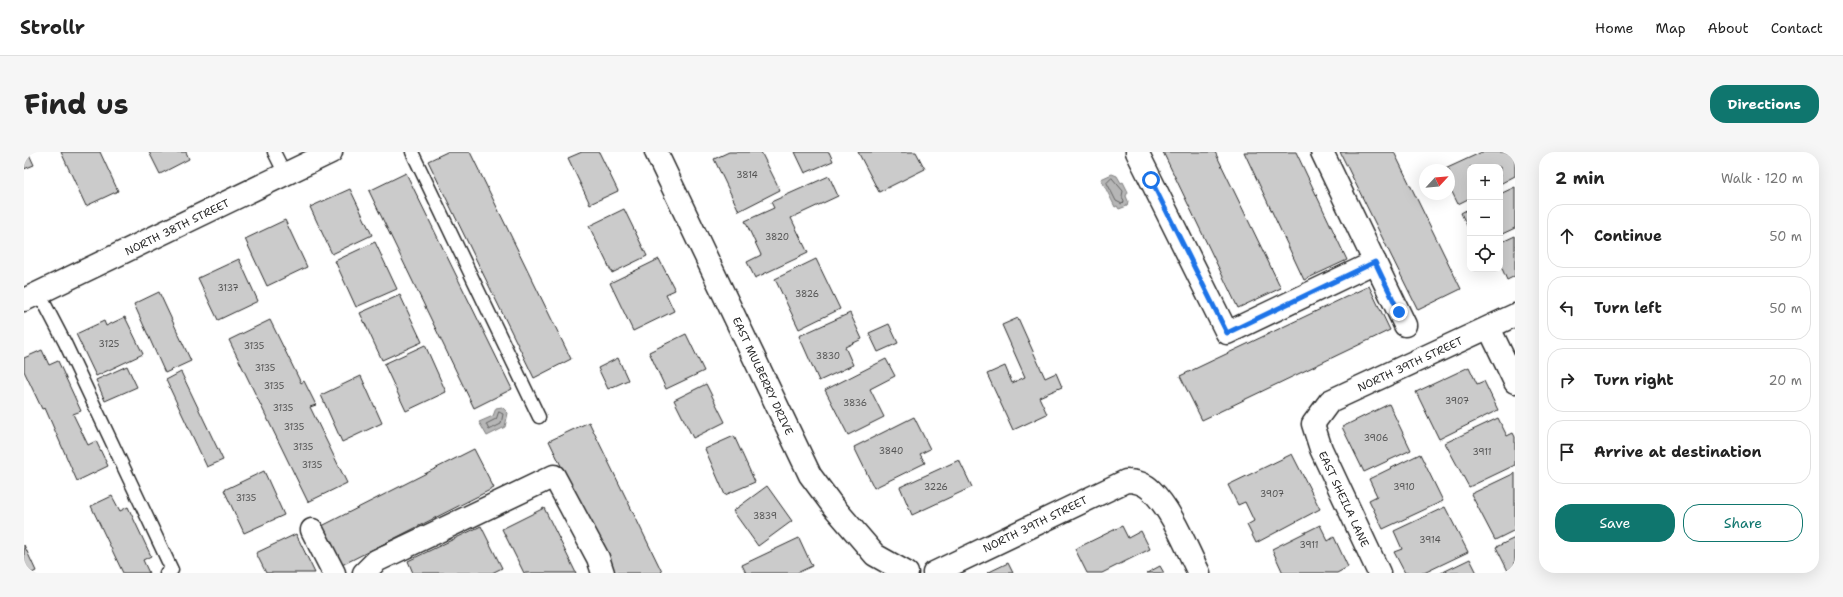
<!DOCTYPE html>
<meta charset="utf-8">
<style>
:root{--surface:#fff;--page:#f6f6f6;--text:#222;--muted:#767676;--line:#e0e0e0;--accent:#0f766e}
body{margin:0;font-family:"Shantell Sans",sans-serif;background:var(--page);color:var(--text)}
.controls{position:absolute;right:12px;top:12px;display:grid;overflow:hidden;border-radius:8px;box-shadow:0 4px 16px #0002}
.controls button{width:36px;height:36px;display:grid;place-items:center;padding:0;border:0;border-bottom:1px solid var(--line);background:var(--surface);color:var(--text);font:20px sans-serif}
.compass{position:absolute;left:1395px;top:12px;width:36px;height:36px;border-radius:50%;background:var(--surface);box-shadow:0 4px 16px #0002;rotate:64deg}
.stop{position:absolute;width:12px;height:12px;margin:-9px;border:3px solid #1a73e8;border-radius:50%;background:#fff}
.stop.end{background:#1a73e8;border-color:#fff;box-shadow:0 1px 4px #0008}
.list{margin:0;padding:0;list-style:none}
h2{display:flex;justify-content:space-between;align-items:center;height:52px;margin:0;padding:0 16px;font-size:17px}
h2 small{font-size:13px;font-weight:400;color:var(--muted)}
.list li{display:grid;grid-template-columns:26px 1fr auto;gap:12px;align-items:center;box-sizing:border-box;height:64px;margin:0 8px 8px;padding:0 8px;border:1px solid var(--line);border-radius:16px}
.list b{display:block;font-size:15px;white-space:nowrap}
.list em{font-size:13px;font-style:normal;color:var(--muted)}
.actions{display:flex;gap:8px;padding:12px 16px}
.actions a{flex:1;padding:9px 0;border:1px solid var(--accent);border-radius:16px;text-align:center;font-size:14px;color:var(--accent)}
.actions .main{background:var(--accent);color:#fff}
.icon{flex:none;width:22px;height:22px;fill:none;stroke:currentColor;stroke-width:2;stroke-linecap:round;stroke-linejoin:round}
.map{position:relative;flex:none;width:1491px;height:421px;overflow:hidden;border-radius:16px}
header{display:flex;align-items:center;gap:24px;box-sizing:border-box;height:56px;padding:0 20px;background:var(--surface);border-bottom:1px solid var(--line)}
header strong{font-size:19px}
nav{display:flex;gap:22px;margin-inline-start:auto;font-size:14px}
.intro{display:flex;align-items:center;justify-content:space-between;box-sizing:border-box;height:96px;padding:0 24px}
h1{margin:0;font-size:28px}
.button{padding:10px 18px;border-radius:16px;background:var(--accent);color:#fff;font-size:14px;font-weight:700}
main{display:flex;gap:24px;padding:0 24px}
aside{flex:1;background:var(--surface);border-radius:16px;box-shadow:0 4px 16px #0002}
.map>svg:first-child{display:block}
.water{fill:#b6b6b6;stroke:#7e7e7e}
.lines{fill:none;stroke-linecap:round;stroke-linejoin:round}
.shore{stroke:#636363;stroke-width:1}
.building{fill:#cbcbcb;stroke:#2b2b2b}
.lane-casing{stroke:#2b2b2b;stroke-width:15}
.street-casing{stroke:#2b2b2b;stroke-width:25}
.lane{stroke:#fff;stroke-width:12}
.street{stroke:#fff;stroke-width:22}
.route{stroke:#1a73e8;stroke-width:5}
.labels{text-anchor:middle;stroke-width:3.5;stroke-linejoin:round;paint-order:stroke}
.number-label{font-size:9px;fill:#535353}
.street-label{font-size:11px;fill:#2b2b2b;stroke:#fff}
</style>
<header>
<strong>Strollr</strong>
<nav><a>Home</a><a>Map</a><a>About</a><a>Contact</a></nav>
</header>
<div class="intro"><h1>Find us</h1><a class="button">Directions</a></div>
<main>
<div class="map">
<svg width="1491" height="421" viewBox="0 0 1491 421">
<rect width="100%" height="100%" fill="#fff"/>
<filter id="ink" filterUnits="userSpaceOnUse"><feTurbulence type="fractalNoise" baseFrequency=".025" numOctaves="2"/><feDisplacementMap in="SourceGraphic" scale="8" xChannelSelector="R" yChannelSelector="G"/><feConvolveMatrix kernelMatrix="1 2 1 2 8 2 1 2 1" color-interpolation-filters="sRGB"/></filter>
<g filter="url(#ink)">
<!-- water -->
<g class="water">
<polygon points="1088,22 1093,24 1097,31 1099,30 1104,40 1102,44 1104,49 1103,54 1095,57 1093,54 1091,55 1077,27"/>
<polygon points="478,255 484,261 481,275 463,284 455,270 469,264 472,256"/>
</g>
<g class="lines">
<!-- shore -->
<g class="shore">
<polygon points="1088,26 1099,39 1098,44 1100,50 1098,52 1092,49 1083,31"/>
<polygon points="475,260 479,262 477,272 465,278 462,272 472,267"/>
</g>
</g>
<!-- building -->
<g class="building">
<polygon points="0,0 4,0 10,13 0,17"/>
<polygon points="37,0 76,0 94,39 62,54"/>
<polygon points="125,0 162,0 165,7 136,22"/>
<polygon points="423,0 446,0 547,207 510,226 404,9"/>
<polygon points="558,0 575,0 594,39 566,52 544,6"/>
<polygon points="705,0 737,0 756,38 715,59 690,7"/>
<polygon points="771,0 805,0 809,9 781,21"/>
<polygon points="834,0 892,0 901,17 855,40"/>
<polygon points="1139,0 1191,0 1257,136 1214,156"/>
<polygon points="1220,0 1272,0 1323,108 1280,128"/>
<polygon points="1316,0 1370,0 1437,137 1394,158"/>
<polygon points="1458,0 1491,0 1491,24 1476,32 1476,15 1446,15 1446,46 1434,52 1425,34 1425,18 1419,18"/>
<polygon points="382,21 488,237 450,256 345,39"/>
<polygon points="805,24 814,44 767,66 784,101 731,126 723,110 737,103 721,69 750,56 747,50"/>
<polygon points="1491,35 1491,76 1476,83 1476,42"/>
<polygon points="326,37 348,83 308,102 286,55"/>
<polygon points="1446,56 1446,80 1437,61"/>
<polygon points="600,57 623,104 588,121 565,74"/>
<polygon points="261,68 283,115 243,134 221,87"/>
<polygon points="1491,84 1491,124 1483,128 1476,112 1476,91"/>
<polygon points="351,90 373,137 332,155 311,109"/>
<polygon points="215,107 234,149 194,168 174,126"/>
<polygon points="635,107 651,138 642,142 650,159 609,179 586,131"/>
<polygon points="792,107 816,157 775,177 751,127"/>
<polygon points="1345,134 1366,178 1178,268 1156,224"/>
<polygon points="135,140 167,209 141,221 110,152"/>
<polygon points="376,143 398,190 358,208 336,161"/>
<polygon points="826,161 838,187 821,195 829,213 795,229 775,184"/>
<polygon points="101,165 119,202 72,224 52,182 80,169 82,174"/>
<polygon points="994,166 1021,226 1032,221 1038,235 1015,245 1023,262 989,278 963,222 981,214 988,231 1001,225 978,173"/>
<polygon points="246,168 277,231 280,229 292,253 286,255 323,331 284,350 205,188"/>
<polygon points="865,172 874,191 854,200 845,181"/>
<polygon points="662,182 680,219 642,237 625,200"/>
<polygon points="401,193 422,240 382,259 360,212"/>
<polygon points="18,198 25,213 34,209 57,259 49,262 64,293 72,289 84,314 53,329 21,256 18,257 0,219 0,206"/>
<polygon points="594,206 604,228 584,237 574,216"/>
<polygon points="862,207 871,224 846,237 860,265 824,283 801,238"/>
<polygon points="103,214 113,235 81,249 72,228"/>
<polygon points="1445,215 1453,232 1460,229 1474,258 1415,287 1392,240"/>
<polygon points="157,220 199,308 183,315 142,228"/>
<polygon points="337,224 358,271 318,290 297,243"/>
<polygon points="682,232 701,270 669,286 650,248"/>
<polygon points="1365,252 1387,298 1340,320 1318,275"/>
<polygon points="890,265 906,297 896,302 901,311 850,336 830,295"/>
<polygon points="1474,266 1483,284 1489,281 1491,285 1491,313 1445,335 1421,291"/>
<polygon points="565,270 638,420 637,421 589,421 525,289"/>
<polygon points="710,284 731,330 701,343 681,297"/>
<polygon points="450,297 470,336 316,414 296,375"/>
<polygon points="1268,302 1296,357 1232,391 1223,373 1230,369 1221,350 1214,353 1204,333"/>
<polygon points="1396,302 1419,349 1359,377 1345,348 1353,344 1345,327"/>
<polygon points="935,308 948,335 888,363 876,335"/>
<polygon points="240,319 260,363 220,381 200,338"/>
<polygon points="1491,321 1491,378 1471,388 1447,342"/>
<polygon points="743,334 768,369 734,394 709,359"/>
<polygon points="88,344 96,359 104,355 127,404 119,408 125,421 99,421 67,354"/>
<polygon points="1421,355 1444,400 1400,421 1381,421 1370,400 1378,397 1370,379"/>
<polygon points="520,356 552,421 500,421 478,377"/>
<polygon points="1296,373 1304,389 1310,385 1324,415 1313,421 1259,421 1248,397"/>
<polygon points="457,374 478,416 468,421 389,421 384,409"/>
<polygon points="1098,374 1104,386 1117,379 1126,397 1078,421 1063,421 1051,397"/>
<polygon points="272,382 291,421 242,421 232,401"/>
<polygon points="775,386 788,414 773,421 722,421 718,413"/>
<polygon points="1491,386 1491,421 1485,421 1472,395"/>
<polygon points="0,393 12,419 8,421 0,421"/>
<polygon points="1446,407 1453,421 1417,421"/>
<polygon points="984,411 989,421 963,421"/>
<polygon points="1136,414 1140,421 1123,421"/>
</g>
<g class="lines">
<!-- lane casing -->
<g class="lane-casing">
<g id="lane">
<polyline points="250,0 261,22"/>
<polyline points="388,0 515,265"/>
<polyline points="15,141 41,191 148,418 142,421"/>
</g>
</g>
<!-- street casing -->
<g class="street-casing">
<g id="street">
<polyline points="632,0 786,323 809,354 851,403 883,421"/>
<polyline points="1113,0 1203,181 1351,110"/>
<polyline points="1298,0 1381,173"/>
<polyline points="0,148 307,0"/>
<polyline points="1465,176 1491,230"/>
<polyline points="288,378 310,421"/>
<polyline points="340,421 352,409 530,324 574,406 579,421"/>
<path d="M910,421L1102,329C1112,329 1120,331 1127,338C1148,358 1162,395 1175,421"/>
<polyline points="1355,421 1297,297 1289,272 1306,249 1491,163"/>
</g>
</g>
<!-- lane -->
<use href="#lane" class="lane"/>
<!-- street -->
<use href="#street" class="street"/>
</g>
</g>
<g class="lines" filter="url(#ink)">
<!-- route -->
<polyline class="route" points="1127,28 1203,181 1351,110 1375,160"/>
</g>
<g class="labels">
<!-- number labels -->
<g class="number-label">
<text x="723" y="26">3814</text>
<text x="753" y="88">3820</text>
<text x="204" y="139">3137</text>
<text x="783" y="145">3826</text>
<text x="85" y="195">3125</text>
<text x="230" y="197">3135</text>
<text x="804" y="207">3830</text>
<text x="241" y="219">3135</text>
<text x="250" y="237">3135</text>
<text x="1433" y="252">3907</text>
<text x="831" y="254">3836</text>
<text x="259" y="259">3135</text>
<text x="270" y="278">3135</text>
<text x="1352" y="289">3906</text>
<text x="279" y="298">3135</text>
<text x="867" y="302">3840</text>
<text x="1458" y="303">3911</text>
<text x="288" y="316">3135</text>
<text x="912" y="338">3226</text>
<text x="1380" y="338">3910</text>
<text x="1248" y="345">3907</text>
<text x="222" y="349">3135</text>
<text x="741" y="367">3839</text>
<text x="1406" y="391">3914</text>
<text x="1285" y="396">3911</text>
</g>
<!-- street labels -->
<g class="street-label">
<text transform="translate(153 75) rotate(-26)" y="4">NORTH 38TH STREET</text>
<text transform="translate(1386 212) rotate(-25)" y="4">NORTH 39TH STREET</text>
<text transform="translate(739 224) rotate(65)" y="4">EAST MULBERRY DRIVE</text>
<text transform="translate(1320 347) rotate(65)" y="4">EAST SHEILA LANE</text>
<text transform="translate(1011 372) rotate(-26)" y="4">NORTH 39TH STREET</text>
</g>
</g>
</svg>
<div class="controls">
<button>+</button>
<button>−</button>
<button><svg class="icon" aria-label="locate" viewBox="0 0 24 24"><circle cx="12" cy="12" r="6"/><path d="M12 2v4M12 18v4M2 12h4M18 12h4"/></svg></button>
</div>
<svg class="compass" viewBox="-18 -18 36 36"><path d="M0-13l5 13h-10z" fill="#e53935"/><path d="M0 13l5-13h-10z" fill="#767676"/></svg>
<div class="stop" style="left:1127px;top:28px"></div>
<div class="stop end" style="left:1375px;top:160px"></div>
</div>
<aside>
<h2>2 min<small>Walk · 120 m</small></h2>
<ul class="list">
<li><svg class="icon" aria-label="ahead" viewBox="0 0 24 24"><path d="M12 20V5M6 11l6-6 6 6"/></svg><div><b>Continue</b></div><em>50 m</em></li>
<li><svg class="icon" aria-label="left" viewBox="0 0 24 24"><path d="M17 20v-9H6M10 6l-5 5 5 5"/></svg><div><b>Turn left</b></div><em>50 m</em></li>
<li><svg class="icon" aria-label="right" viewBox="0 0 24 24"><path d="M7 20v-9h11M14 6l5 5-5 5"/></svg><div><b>Turn right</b></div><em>20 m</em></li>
<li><svg class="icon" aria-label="arrive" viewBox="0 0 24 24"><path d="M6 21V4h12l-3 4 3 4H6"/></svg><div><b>Arrive at destination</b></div></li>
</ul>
<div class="actions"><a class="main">Save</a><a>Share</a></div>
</aside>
</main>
